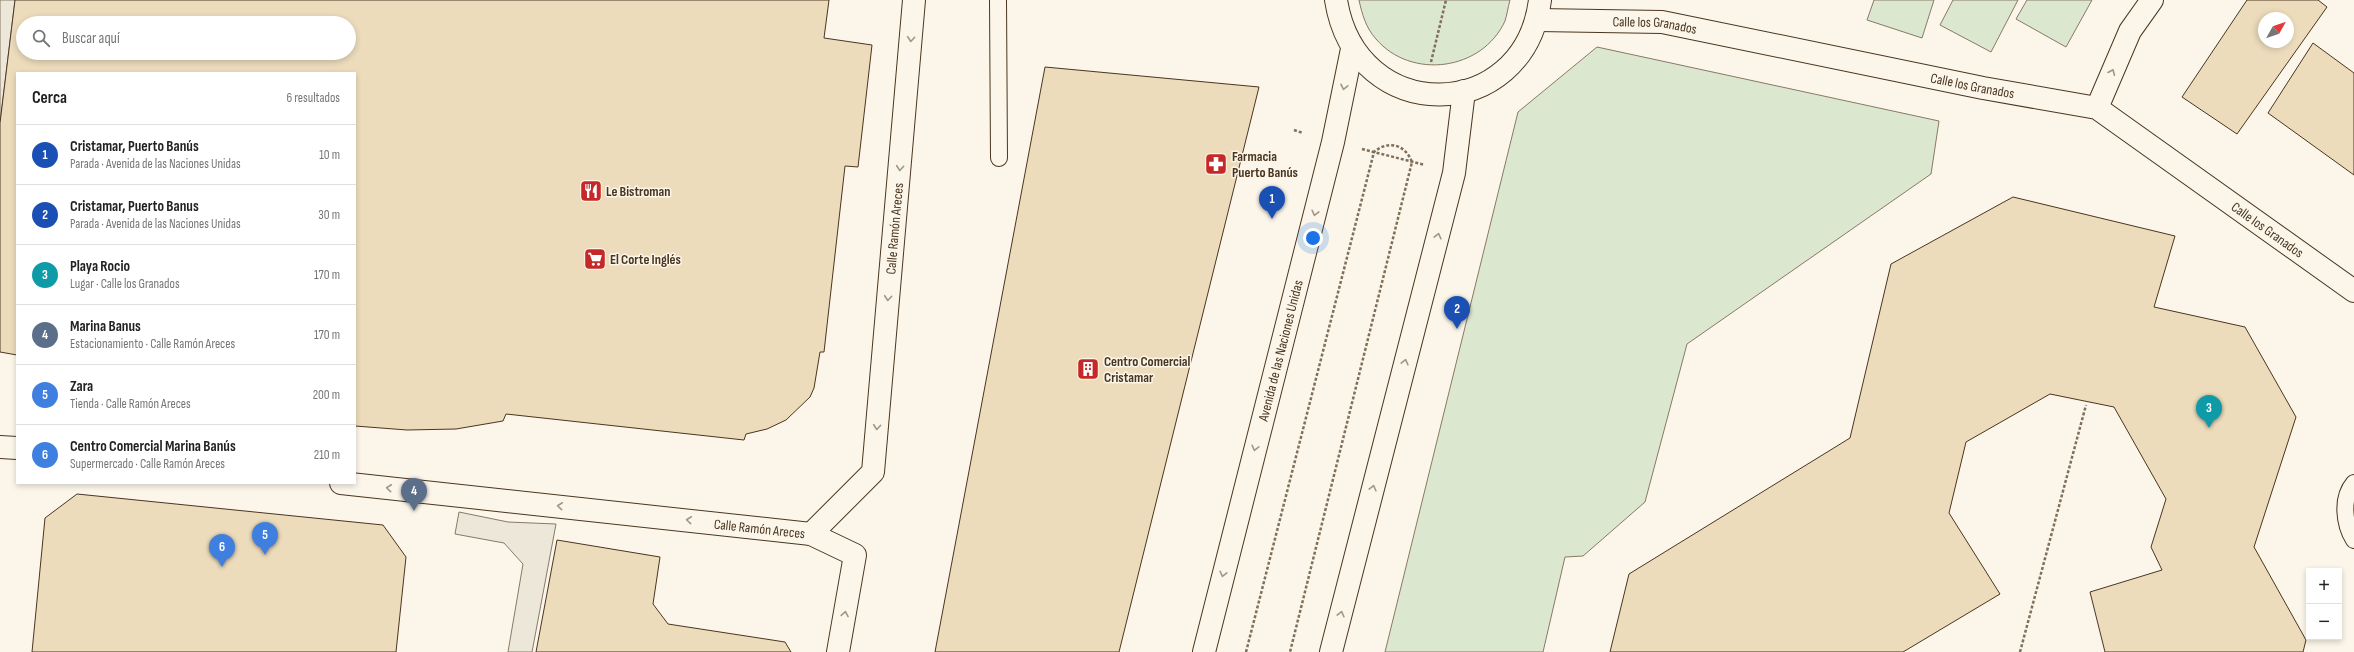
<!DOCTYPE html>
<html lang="es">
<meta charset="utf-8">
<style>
:root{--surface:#fff;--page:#f2f2f2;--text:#222;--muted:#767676;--line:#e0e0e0;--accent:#ea580c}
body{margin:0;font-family:"Sofia Sans Condensed",sans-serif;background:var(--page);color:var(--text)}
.controls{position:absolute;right:12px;bottom:12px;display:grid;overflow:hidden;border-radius:0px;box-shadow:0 2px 6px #0003}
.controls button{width:36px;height:36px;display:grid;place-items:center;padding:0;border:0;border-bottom:1px solid var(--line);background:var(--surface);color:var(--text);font:20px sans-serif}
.compass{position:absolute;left:2258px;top:12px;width:36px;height:36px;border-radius:50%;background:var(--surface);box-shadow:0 2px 6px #0003;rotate:50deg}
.you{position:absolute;left:1313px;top:238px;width:14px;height:14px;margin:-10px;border:3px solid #fff;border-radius:50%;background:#1a73e8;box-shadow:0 0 0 6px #1a73e833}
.badge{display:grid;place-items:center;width:26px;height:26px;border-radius:50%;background:var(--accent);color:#fff;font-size:13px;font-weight:700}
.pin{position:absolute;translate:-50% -33px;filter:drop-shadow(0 1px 2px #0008)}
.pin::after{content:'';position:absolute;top:21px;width:14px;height:12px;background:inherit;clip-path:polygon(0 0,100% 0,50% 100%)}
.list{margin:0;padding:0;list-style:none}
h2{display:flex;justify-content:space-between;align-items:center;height:52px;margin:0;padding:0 16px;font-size:17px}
h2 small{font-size:13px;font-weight:400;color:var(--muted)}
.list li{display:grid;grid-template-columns:26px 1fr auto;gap:12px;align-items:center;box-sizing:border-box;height:60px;padding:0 16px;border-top:1px solid var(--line)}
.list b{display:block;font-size:15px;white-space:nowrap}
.list p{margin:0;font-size:13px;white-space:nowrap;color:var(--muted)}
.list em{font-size:13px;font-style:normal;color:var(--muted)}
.icon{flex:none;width:22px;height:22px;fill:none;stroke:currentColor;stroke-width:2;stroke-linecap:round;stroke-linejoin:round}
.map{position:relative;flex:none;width:2354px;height:652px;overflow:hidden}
.search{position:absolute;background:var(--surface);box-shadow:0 2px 6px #0003;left:16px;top:16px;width:340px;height:44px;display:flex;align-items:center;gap:10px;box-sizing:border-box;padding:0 14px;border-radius:22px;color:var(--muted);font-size:15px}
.panel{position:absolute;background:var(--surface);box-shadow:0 2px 6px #0003;left:16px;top:72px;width:340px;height:412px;border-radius:0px}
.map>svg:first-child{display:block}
.green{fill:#dce7d0;stroke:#887966}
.parking{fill:#ede7d9;stroke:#887966}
.building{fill:#ecdcbc;stroke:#4a3520;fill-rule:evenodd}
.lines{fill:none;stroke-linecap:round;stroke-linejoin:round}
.service-casing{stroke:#4a3520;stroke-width:18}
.minor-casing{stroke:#4a3520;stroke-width:24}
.tertiary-casing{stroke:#4a3520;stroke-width:24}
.path{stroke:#7f6f5c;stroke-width:2.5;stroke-dasharray:3 2;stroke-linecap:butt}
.service{stroke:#fbf6e9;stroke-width:16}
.minor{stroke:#fbf6e9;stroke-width:22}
.tertiary{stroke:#fbf6e9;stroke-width:22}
.oneway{stroke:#a29684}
.labels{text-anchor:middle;stroke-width:3;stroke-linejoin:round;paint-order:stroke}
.street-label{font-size:14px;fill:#4a3520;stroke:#fbf6e9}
.poi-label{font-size:14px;font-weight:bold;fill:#4a3520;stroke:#fbf6e9;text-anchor:start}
</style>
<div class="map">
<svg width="2354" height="652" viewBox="0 0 2354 652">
<rect width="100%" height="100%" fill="#fbf6e9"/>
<!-- green -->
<g class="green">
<path d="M1359,0H1510C1508,7 1507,15 1505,21C1482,71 1411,80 1376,39C1366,28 1362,14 1359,0Z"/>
<polygon points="1874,0 1934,0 1922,38 1867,20"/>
<polygon points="1953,0 2018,0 1991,52 1940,25"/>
<polygon points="2027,0 2092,0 2066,47 2016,19"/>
<polygon points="1597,47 1939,121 1931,174 1687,344 1645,502 1583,556 1565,557 1543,652 1385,652 1518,112"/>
</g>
<!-- parking -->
<g class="parking">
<polygon points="0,0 15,0 0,123"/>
<polygon points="459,512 508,522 556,524 532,652 508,652 523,564 504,543 455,534"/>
</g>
<!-- building -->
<g class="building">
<path d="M15,0H829L824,38L872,45L858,167L845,166L824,352H820L814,388L810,397L786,420L767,429L746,434L744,440L506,414L503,421L456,429L407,430L355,426V73H17V355L0,352V123ZM23,23H349V53H23Z"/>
<path d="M2247,0H2318L2327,7L2237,134L2182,97ZM2264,18H2288V42H2264Z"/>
<polygon points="2313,43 2354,73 2354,175 2268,113"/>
<polygon points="1045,67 1259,87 1119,652 935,652"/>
<polygon points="2013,197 2175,236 2154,307 2245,327 2296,417 2254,547 2306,640 2303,652 2105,652 2090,592 2162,570 2151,547 2166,499 2114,407 2050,394 1966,442 1949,513 2000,594 1903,652 1610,652 1629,574 1850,438 1891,264"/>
<polygon points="77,494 383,525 406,557 396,652 32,652 45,518"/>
<polygon points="557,540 660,557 653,604 668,624 785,642 791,652 536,652"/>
</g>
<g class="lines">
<!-- service casing -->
<g class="service-casing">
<g id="service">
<polyline points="998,0 999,158"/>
<path d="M2354,483C2341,498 2344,524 2354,540"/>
</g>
</g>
<!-- minor casing -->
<g class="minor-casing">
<g id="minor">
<path id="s1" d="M1538,20L1662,22L1983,88L2097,108L2354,291"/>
<polyline points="2097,108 2130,31 2152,0"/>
<polyline points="0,447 17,448"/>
<path id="s2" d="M341,483L811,534L855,555L838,652"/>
<path id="s3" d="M811,534L873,472L914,0"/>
</g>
</g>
<!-- tertiary casing -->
<g class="tertiary-casing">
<g id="tertiary">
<path d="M1336,0C1356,127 1524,125 1540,0"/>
<path id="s4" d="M1204,652L1333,142L1352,49"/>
<polyline points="1331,652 1454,173 1464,91"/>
</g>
</g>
<!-- path -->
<g class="path">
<polyline points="1431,62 1446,0"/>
<polyline points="1294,130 1303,133"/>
<polyline points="1362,149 1425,165"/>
<path d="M1246,652L1374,152C1388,140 1405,144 1412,162L1290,652"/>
<polyline points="2020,652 2086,405"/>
</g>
<!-- service -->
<use href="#service" class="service"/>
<!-- minor -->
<use href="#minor" class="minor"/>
<!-- tertiary -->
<use href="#tertiary" class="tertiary"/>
</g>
<!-- one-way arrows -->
<defs><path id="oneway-chevron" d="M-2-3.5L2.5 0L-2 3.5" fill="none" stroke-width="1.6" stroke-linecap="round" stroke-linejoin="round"/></defs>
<g class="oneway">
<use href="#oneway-chevron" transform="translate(911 39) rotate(95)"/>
<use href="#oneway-chevron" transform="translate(2112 72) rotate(-67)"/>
<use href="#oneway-chevron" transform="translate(1344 87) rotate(102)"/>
<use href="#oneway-chevron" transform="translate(900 168) rotate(95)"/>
<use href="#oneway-chevron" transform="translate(1315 213) rotate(104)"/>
<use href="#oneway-chevron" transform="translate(1438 236) rotate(-76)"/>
<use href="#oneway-chevron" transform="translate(888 298) rotate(95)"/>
<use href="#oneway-chevron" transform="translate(1405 362) rotate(-76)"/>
<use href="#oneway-chevron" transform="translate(877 427) rotate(95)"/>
<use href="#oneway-chevron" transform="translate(1255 448) rotate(104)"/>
<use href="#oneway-chevron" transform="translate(389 488) rotate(-174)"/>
<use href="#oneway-chevron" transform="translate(1373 488) rotate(-76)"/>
<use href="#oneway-chevron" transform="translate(560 506) rotate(-174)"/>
<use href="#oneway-chevron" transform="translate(689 520) rotate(-174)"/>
<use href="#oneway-chevron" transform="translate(1223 574) rotate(104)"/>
<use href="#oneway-chevron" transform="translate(845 614) rotate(-80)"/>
<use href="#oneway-chevron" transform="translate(1341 614) rotate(-76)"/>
</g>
<!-- icons -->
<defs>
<g id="pharmacy-square" transform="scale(1.15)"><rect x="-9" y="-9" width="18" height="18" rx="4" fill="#c62828" stroke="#fbf6e9"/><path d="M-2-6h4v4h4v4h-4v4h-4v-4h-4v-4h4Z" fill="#fff"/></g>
<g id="restaurant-square" transform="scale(1.15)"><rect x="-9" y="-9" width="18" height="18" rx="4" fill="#c62828" stroke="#fbf6e9"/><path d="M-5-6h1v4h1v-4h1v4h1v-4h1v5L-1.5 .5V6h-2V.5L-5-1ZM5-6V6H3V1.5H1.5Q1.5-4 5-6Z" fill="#fff"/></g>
<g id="supermarket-square" transform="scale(1.15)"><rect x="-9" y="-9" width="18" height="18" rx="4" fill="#c62828" stroke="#fbf6e9"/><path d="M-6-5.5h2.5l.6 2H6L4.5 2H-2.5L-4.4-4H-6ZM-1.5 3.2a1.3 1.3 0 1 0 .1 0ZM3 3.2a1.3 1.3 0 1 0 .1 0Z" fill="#fff"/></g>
<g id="building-square" transform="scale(1.15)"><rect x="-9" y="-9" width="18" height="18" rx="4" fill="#c62828" stroke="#fbf6e9"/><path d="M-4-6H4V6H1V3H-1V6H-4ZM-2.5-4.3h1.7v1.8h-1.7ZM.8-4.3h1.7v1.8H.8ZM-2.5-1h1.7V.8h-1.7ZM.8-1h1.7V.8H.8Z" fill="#fff"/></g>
</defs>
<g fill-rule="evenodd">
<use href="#pharmacy-square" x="1216" y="164"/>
<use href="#restaurant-square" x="591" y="191"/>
<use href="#supermarket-square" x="595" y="259"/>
<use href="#building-square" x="1088" y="369"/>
</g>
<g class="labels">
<!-- street labels -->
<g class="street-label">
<text dy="5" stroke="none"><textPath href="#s1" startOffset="117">Calle los Granados</textPath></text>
<text dy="5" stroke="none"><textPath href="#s1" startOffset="441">Calle los Granados</textPath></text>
<text dy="5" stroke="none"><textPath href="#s3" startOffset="332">Calle Ramón Areces</textPath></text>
<text dy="5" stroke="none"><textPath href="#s1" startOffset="777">Calle los Granados</textPath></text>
<text dy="5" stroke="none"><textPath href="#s4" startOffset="311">Avenida de las Naciones Unidas</textPath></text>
<text dy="5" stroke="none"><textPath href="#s2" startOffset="421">Calle Ramón Areces</textPath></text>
</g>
<!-- poi labels -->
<g class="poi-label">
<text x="1232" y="161">Farmacia<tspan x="1232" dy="16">Puerto Banús</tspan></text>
<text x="606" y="196">Le Bistroman</text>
<text x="610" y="264">El Corte Inglés</text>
<text x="1104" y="366">Centro Comercial<tspan x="1104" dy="16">Cristamar</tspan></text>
</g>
</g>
</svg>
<div class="controls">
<button>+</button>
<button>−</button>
</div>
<svg class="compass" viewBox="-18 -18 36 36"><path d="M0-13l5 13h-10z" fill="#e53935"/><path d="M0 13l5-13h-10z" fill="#767676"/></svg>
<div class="you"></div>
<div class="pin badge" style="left:1272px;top:219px;background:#1a4fb4">1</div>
<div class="pin badge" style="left:1457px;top:329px;background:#1a4fb4">2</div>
<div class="pin badge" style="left:2209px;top:428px;background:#0f9aa8">3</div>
<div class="pin badge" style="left:414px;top:511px;background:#5c6f8a">4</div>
<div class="pin badge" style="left:265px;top:555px;background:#3f7fe0">5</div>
<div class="pin badge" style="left:222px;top:567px;background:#3f7fe0">6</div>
<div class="search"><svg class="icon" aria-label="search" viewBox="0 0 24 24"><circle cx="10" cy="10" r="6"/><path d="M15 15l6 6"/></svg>Buscar aquí</div>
<section class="panel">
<h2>Cerca<small>6 resultados</small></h2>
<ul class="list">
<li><span class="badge" style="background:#1a4fb4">1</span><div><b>Cristamar, Puerto Banús</b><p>Parada · Avenida de las Naciones Unidas</p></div><em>10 m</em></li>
<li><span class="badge" style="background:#1a4fb4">2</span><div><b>Cristamar, Puerto Banus</b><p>Parada · Avenida de las Naciones Unidas</p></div><em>30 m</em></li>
<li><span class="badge" style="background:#0f9aa8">3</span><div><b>Playa Rocio</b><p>Lugar · Calle los Granados</p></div><em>170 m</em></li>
<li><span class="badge" style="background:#5c6f8a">4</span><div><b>Marina Banus</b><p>Estacionamiento · Calle Ramón Areces</p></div><em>170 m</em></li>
<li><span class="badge" style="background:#3f7fe0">5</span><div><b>Zara</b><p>Tienda · Calle Ramón Areces</p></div><em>200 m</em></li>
<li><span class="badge" style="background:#3f7fe0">6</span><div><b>Centro Comercial Marina Banús</b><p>Supermercado · Calle Ramón Areces</p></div><em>210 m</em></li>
</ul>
</section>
</div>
